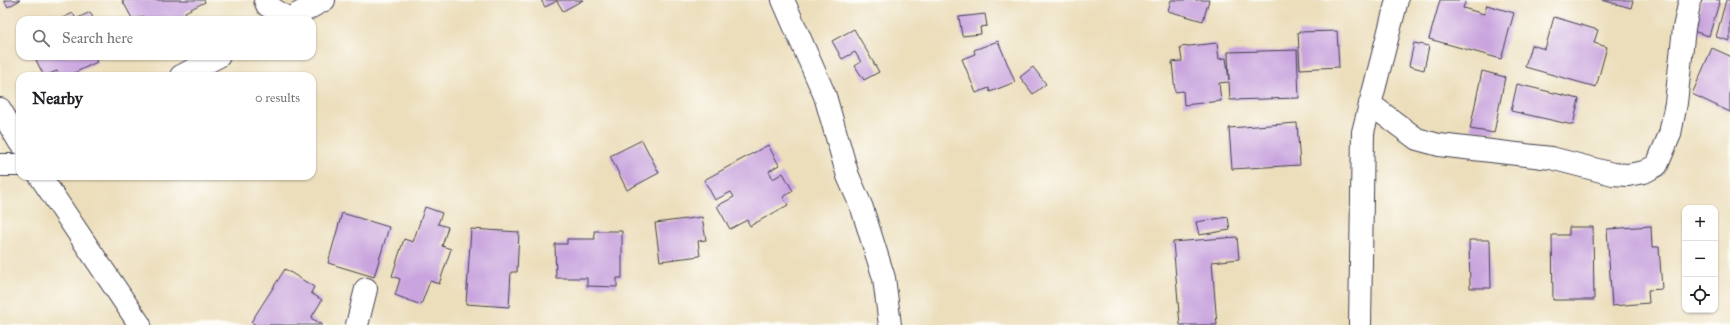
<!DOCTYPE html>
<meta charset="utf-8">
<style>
:root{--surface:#fff;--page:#f2f2f2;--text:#202124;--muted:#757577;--line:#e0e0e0}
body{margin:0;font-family:"IM FELL Great Primer",serif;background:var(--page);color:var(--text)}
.controls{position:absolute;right:12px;bottom:12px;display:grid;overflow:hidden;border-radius:8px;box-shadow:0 1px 3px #0004}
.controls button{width:36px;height:36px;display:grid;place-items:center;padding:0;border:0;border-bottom:1px solid var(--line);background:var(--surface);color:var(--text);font:20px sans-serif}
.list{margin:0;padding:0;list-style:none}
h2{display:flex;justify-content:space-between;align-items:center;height:52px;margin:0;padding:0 16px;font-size:17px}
h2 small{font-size:13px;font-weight:400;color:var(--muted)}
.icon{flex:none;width:22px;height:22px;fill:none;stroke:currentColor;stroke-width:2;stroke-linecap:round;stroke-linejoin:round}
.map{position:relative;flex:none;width:1730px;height:325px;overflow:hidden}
.search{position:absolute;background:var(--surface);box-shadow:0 1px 3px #0004;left:16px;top:16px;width:300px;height:44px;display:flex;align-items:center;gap:10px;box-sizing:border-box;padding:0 14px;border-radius:12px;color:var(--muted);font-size:15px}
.panel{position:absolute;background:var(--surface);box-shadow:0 1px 3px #0004;left:16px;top:72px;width:300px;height:108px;border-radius:12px}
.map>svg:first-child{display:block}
.building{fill:#c9a4de}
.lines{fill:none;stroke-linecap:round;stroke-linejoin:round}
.minor-casing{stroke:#403e4e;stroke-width:24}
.minor{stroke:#fff;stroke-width:22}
</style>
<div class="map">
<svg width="1730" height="325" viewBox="0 0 1730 325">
<rect width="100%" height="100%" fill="#fdfcf7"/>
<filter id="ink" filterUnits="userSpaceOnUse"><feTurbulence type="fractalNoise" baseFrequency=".025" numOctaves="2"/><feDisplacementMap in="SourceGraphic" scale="8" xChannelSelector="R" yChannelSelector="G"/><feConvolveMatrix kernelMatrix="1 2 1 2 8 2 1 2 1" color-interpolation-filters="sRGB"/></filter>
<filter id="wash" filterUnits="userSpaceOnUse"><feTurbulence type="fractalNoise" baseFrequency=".012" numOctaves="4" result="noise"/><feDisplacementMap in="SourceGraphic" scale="16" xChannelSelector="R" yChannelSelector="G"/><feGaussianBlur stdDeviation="0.9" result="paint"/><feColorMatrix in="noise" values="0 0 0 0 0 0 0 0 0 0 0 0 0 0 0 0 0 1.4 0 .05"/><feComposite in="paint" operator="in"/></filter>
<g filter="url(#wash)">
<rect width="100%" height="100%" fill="#ecdebb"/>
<g id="blocks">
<!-- building -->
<g class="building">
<polygon points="4,0 20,0 8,7"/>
<polygon points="122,0 204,0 205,2 185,12 189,20 145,20 143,16 133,20"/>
<polygon points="541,0 583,0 563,11 557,1 545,7"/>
<polygon points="1171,0 1209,0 1203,21 1168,11"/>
<polygon points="1440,0 1466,0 1463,8 1484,14 1487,5 1514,13 1501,59 1429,39"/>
<polygon points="1602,0 1633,0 1631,8"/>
<polygon points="1702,0 1720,0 1709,36 1693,31"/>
<polygon points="1726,0 1730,0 1730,41 1716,37"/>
<polygon points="90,12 94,20 58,20 73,13 76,19"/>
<polygon points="985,14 987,26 980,27 981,34 962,36 959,17"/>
<polygon points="1554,17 1598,30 1594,43 1607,47 1596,87 1525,67 1531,45 1545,49"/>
<polygon points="854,29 879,72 864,80 855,66 861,62 855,52 842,59 832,41"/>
<polygon points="1337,31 1339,67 1300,69 1298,32"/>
<polygon points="998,41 1015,82 990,92 989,88 976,93 962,59 975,54 974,50"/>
<polygon points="1217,43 1219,59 1226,58 1229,80 1228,52 1297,50 1299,98 1230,100 1229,82 1219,83 1221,101 1184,105 1183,91 1175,92 1172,62 1182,61 1180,47"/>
<polygon points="1414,43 1429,46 1424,70 1409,66"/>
<polygon points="1712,48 1730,56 1730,112 1692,94"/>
<polygon points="34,56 94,56 97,62 68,76 60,76 57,71 44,76"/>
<polygon points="1033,67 1046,84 1033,94 1020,77"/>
<polygon points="1482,71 1505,77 1494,133 1470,129"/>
<polygon points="1517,84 1579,99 1573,125 1511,111"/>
<polygon points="1297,123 1300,165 1232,169 1229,128"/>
<polygon points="642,140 659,173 627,190 610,156"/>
<polygon points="768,145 779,165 769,171 773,179 783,173 793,191 783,197 788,205 750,226 747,220 730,229 717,206 734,197 731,192 715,200 704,180"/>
<polygon points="425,207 442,213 438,224 448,227 442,246 451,249 439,284 430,281 421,305 395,295 400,279 392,276 404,239 413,242"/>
<polygon points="342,213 389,227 374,277 328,263"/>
<polygon points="702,217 706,240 698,241 700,256 660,261 655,223"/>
<polygon points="1228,217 1230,230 1199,235 1196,222"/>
<polygon points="1651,226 1652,247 1659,247 1662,289 1648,290 1649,303 1612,306 1607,229"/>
<polygon points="1569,227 1593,227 1594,300 1553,300 1552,235 1569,235"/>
<polygon points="471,229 519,232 517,272 511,272 509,307 466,304"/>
<polygon points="594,231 622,231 622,278 617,278 617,287 587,286 587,278 556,278 555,244 567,244 567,239 595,239"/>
<polygon points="1237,237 1239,259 1212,262 1217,325 1180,325 1173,242"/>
<polygon points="1469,240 1490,240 1491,288 1470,288"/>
<polygon points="285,269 314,287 311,293 322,300 311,318 323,325 256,325 251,322"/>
</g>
</g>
</g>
<g filter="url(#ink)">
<use href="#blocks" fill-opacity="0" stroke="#403e4e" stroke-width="1"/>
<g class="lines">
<!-- minor casing -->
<g class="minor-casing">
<g id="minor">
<polyline points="265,0 267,5 288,19"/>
<polyline points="783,0 825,96 848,176 862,208 884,278 890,325"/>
<polyline points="287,20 324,0"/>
<polyline points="181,76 219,56"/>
<polyline points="1370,104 1417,139 1439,145 1551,158 1613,174 1628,175 1644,172 1657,165 1670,134 1676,103 1684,28 1690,0"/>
<polyline points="0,109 20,143"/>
<polyline points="0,165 20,165"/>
<polyline points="40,176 140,325"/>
<polyline points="357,325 366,289"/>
<polyline points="1360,325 1363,132 1397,0"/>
</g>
</g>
<!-- minor -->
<use href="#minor" class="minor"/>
</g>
</g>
</svg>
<div class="controls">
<button>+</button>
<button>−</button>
<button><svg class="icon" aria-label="locate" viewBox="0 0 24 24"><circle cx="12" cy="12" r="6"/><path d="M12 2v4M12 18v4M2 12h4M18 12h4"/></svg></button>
</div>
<div class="search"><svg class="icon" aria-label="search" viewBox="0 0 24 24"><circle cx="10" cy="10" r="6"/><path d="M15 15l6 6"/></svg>Search here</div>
<section class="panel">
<h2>Nearby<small>0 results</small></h2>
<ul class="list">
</ul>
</section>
</div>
